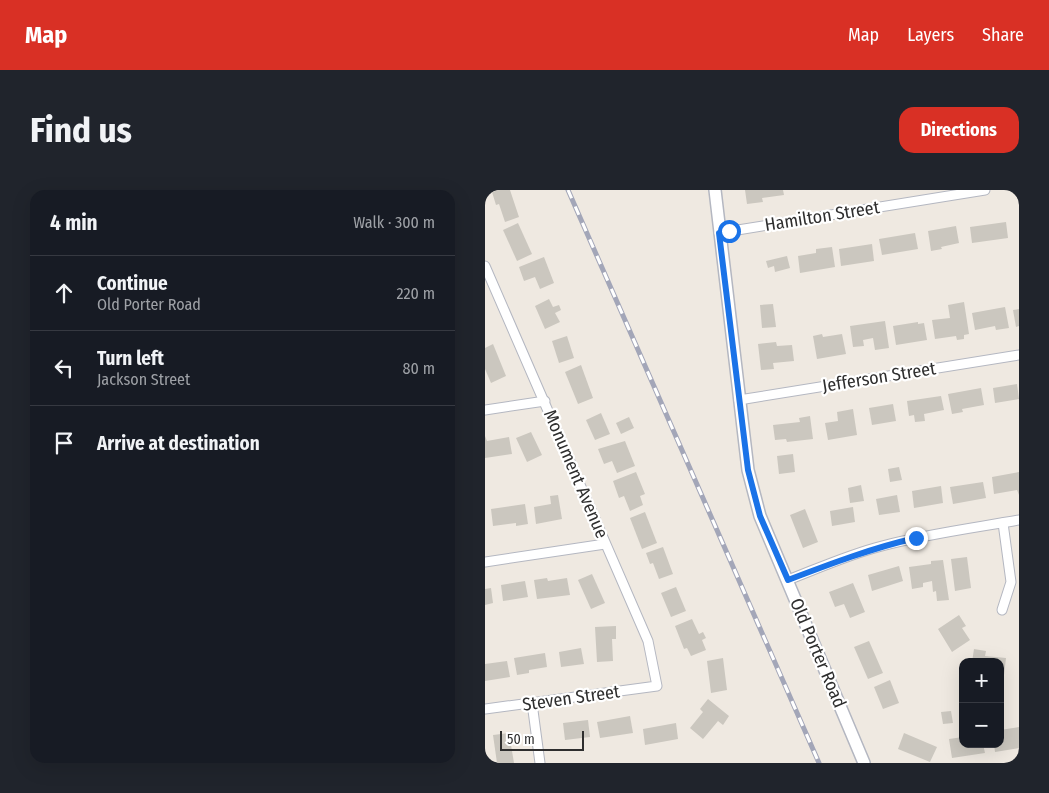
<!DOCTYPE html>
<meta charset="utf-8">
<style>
:root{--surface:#171b24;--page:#20242c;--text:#f1f3f6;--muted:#9ea1a6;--line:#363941;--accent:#d93025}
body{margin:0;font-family:"Fira Sans Condensed",sans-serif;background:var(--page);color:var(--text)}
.controls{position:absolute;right:15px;bottom:15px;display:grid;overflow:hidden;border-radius:10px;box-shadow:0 5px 20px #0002}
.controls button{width:45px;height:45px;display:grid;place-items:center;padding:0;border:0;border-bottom:1px solid var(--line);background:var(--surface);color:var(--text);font:25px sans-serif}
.scale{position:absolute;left:15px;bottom:12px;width:84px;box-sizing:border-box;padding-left:5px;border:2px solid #2e2e2e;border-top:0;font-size:14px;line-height:18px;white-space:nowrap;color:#2e2e2e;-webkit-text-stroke:4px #fff;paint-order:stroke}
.stop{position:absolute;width:15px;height:15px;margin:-11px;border:4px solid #1a73e8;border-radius:50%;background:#fff}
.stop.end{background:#1a73e8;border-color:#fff;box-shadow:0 1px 5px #0008}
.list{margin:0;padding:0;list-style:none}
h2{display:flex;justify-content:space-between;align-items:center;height:65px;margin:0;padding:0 20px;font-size:21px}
h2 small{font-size:16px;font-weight:400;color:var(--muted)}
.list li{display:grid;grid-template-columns:32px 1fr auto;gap:15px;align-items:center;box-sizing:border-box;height:75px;padding:0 20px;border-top:1px solid var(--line)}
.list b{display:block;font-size:19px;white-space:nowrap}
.list p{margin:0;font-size:16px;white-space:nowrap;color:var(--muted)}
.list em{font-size:16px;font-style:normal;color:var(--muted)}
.icon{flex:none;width:28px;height:28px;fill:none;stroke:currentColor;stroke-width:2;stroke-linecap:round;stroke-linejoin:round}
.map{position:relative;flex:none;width:534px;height:573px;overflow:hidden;border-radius:15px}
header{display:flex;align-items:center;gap:30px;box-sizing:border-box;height:70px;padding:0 25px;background:var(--accent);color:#fff}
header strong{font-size:24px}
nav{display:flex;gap:28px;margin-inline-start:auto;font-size:18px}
.intro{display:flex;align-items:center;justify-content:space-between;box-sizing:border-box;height:120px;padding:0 30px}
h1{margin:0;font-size:35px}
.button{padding:12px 22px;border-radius:15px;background:var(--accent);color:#fff;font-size:18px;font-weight:700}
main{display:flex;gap:30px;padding:0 30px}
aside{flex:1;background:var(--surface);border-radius:15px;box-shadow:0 5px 20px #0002}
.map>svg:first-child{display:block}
.building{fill:#cbc7bf}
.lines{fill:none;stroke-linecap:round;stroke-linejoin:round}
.minor-casing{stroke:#b4b7c1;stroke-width:11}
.tertiary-casing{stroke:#b4b7c1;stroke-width:14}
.minor{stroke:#fff;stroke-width:9}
.tertiary{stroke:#fff;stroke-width:11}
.rail-casing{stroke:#a3a6b8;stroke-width:5}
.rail{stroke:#fff;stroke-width:3;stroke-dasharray:9;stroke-linecap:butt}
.route{stroke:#1a73e8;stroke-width:6}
.labels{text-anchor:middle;stroke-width:4.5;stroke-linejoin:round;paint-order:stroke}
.street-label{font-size:18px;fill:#2e2e2e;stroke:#fff}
</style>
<header>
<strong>Map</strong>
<nav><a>Map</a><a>Layers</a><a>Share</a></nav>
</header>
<div class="intro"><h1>Find us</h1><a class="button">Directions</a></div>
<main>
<aside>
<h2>4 min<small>Walk · 300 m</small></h2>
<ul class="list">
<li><svg class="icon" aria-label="ahead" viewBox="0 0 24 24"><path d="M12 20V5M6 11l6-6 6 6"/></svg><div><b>Continue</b><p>Old Porter Road</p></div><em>220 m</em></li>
<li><svg class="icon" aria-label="left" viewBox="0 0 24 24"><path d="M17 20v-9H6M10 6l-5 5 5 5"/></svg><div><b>Turn left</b><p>Jackson Street</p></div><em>80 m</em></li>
<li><svg class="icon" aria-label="arrive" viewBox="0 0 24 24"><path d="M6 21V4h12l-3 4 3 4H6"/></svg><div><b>Arrive at destination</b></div></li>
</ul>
</aside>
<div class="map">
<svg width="534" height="573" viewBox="0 0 534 573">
<rect width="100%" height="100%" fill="#efe9e1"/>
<!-- building -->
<g class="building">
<polygon points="14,0 25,0 34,27 20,32 14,14 11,15 7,2"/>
<polygon points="260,0 298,0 299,5 277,8 278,12 262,14"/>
<polygon points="521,32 523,48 487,53 485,37"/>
<polygon points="33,33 47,64 32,71 18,40"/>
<polygon points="471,36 474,53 456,57 457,59 446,61 443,41"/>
<polygon points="430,43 433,59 397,65 394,49"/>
<polygon points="387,54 389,71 356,76 354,59"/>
<polygon points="347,57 350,77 315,83 313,66 331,63 331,59"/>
<polygon points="302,66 305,78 290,82 289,76 283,78 281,71"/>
<polygon points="59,67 69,93 55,99 50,87 39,91 34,77"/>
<polygon points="64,109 68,117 74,115 76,120 70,123 75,132 60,139 50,116"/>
<polygon points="479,112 484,144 479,145 479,149 472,150 471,146 450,149 447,130 465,128 463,115"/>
<polygon points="288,114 291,137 277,138 275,115"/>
<polygon points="520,117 524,138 511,140 510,136 490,140 487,123"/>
<polygon points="534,119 534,136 531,137 528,120"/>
<polygon points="400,131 404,158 390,160 388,148 378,150 379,156 368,157 365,136"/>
<polygon points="433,132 433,134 439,133 442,150 411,155 408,136"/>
<polygon points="337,144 338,147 357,144 361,164 332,169 328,146"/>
<polygon points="82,146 89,168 74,173 67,151"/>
<polygon points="291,152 292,156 307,155 309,171 288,173 289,179 276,180 273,154"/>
<polygon points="8,154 21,186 6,193 0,179 0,158"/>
<polygon points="96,175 108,208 93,214 80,182"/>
<polygon points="532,194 534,209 510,213 508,198"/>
<polygon points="496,198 499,215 477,219 478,222 467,224 463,204"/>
<polygon points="456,206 459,220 439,224 440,231 430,232 429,225 424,226 422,211"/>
<polygon points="408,214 411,231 387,235 384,218"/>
<polygon points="368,219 372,245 343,250 340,233 353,231 352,222"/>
<polygon points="116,223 125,244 110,250 101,230"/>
<polygon points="325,226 328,249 302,252 301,249 290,250 288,235 315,232 314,228"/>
<polygon points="144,227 149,238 136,244 131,233"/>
<polygon points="46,242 57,265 42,272 31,248"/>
<polygon points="0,246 2,251 24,247 27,264 0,268"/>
<polygon points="140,251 150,276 132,283 127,271 119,274 113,259"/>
<polygon points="308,264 310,282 294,284 292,266"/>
<polygon points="414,277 417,290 405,292 403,279"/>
<polygon points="151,282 160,304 155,306 158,315 145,321 139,306 134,308 128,291"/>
<polygon points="534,282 534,305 532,300 509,304 507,287"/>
<polygon points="498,292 501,308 468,314 465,297"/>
<polygon points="376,295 379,311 365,313 363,298"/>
<polygon points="456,296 458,313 429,318 427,301"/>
<polygon points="73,305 77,329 51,334 49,317 66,314 65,306"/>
<polygon points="412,305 415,322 394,325 391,309"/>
<polygon points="40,314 43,334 31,336 31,333 8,336 6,319"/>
<polygon points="368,317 370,332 347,336 345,321"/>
<polygon points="320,319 333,352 318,358 305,325"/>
<polygon points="160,322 172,353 157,359 145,328"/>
<polygon points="178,357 188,384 174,389 168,373 165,374 161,363"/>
<polygon points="482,367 486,398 470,401 466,369"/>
<polygon points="458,370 464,410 452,411 451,401 448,402 447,391 438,393 438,397 427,399 424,377 446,374 446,371"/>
<polygon points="414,376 418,391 387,401 383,385"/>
<polygon points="107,384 120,413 106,419 93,390"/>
<polygon points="62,388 63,391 82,388 85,405 52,409 49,390"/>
<polygon points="40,391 43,407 18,411 16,395"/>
<polygon points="368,393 380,422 365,428 359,414 350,417 344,402"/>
<polygon points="191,397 201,421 186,427 176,403"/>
<polygon points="6,398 8,413 0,415 0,399"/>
<polygon points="474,425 481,436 477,438 485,450 467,462 453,439"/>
<polygon points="207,429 214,444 218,442 221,448 217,450 221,460 206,466 202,458 199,459 190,436"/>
<polygon points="131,436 131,449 127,449 128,471 112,472 110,437"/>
<polygon points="384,451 398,483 383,489 369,457"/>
<polygon points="96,458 99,474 76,477 74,462"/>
<polygon points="489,459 501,461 500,466 521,468 519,485 515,484 515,472 487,472"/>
<polygon points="60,463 62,477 44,480 44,483 32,485 29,468"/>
<polygon points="238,468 242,500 226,503 222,471"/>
<polygon points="22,471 25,487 0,491 0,474"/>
<polygon points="405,490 414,513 398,519 389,497"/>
<polygon points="223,509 244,526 238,535 233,531 218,549 205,538 218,522 215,519"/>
<polygon points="466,521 468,533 458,534 456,522"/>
<polygon points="145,526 148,543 115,548 112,532"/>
<polygon points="103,530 105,547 80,550 78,533"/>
<polygon points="191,533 193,549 160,555 158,539"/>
<polygon points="534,537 534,558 510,562 509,554 515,554 515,540"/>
<polygon points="24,543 29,573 12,573 8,545"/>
<polygon points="419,543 452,557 445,572 413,559"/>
<polygon points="478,547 478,554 498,554 500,563 467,568 464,549"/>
</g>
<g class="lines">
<!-- minor casing -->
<g class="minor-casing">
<g id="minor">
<polyline points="234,43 500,0"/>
<polyline points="0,76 163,451 172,496 0,519"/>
<polyline points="254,210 534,165"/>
<polyline points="0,220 60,211"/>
<polyline points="0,372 120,354"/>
<path d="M303,390C334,378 365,364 397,356C442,344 489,338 534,330"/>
<polyline points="517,420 526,392 518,333"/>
<polyline points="47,513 55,573"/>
</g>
</g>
<!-- tertiary casing -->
<g class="tertiary-casing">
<polyline id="tertiary" points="230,0 263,280 275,326 379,573"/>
</g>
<!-- minor -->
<use href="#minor" class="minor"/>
<!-- tertiary -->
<use href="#tertiary" class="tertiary"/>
<!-- rail casing -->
<g class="rail-casing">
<polyline id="rail" points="83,0 334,573"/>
</g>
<!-- rail -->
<use href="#rail" class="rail"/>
</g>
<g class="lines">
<!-- route -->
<path class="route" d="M244,41L234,43L263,280L275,326L303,390C345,374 387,358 431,348"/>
</g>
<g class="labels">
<!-- street labels -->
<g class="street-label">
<text transform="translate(337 26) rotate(-9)" y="6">Hamilton Street</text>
<text transform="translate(394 187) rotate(-9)" y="6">Jefferson Street</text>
<text transform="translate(91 284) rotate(67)" y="6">Monument Avenue</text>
<text transform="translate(333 463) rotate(67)" y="6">Old Porter Road</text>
<text transform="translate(86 508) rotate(-8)" y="6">Steven Street</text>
</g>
</g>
</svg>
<div class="controls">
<button>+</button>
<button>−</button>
</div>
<div class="scale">50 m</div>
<div class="stop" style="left:244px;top:41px"></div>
<div class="stop end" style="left:431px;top:348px"></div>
</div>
</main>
